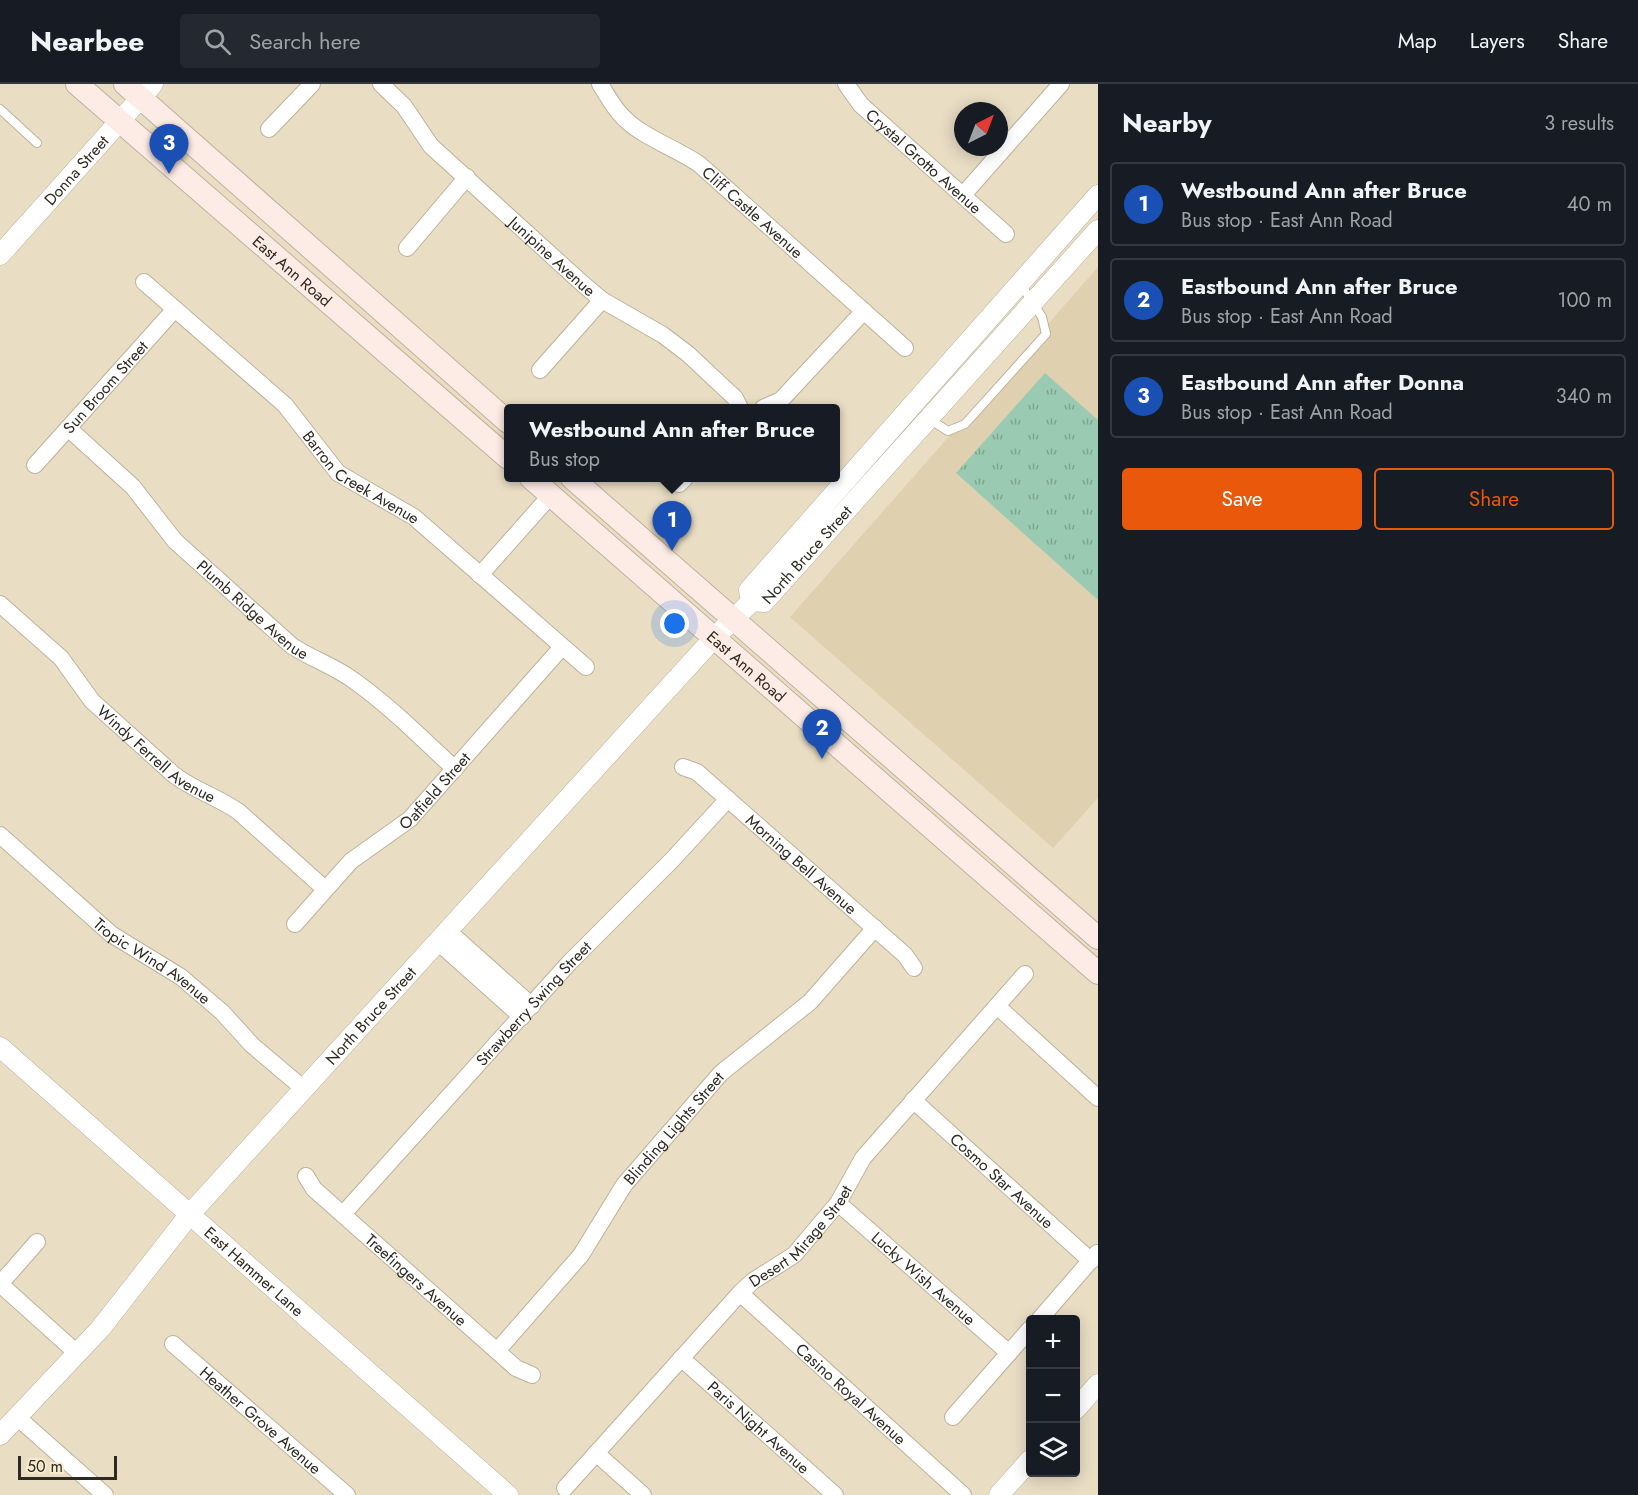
<!DOCTYPE html>
<meta charset="utf-8">
<style>
:root{--surface:#171b24;--page:#242831;--text:#f1f3f6;--muted:#9ea1a6;--line:#363941;--accent:#ea580c}
body{margin:0;font-family:Jost,sans-serif;background:var(--page);color:var(--text)}
.controls{position:absolute;right:18px;bottom:18px;display:grid;overflow:hidden;border-radius:6px;box-shadow:0 3px 15px #0003}
.controls button{width:54px;height:54px;display:grid;place-items:center;padding:0;border:0;border-bottom:2px solid var(--line);background:var(--surface);color:var(--text);font:30px sans-serif}
.compass{position:absolute;left:954px;top:18px;width:54px;height:54px;border-radius:50%;background:var(--surface);box-shadow:0 3px 15px #0003;rotate:42deg}
.scale{position:absolute;left:18px;bottom:15px;width:99px;box-sizing:border-box;padding-left:6px;border:3px solid #2f2a21;border-top:0;font-size:16px;line-height:21px;white-space:nowrap;color:#2f2a21;-webkit-text-stroke:4px #f6ebd1;paint-order:stroke}
.you{position:absolute;left:675px;top:540px;width:21px;height:21px;margin:-15px;border:4px solid #fff;border-radius:50%;background:#1a73e8;box-shadow:0 0 0 9px #1a73e833}
.badge{display:grid;place-items:center;width:39px;height:39px;border-radius:50%;background:var(--accent);color:#fff;font-size:20px;font-weight:700}
.pin{position:absolute;translate:-50% -50px;filter:drop-shadow(0 2px 3px #0008)}
.pin::after{content:'';position:absolute;top:32px;width:21px;height:18px;background:inherit;clip-path:polygon(0 0,100% 0,50% 100%)}
.popup{position:absolute;left:504px;top:320px;width:336px;height:78px;box-sizing:border-box;display:grid;place-content:center;border-radius:6px;background:var(--surface);filter:drop-shadow(0 2px 4px #0005);font-size:20px;white-space:nowrap;color:var(--muted)}
.popup b{font-size:22px;color:var(--text)}
.popup::after{content:'';position:absolute;left:50%;top:100%;margin-left:-12px;border:12px solid transparent;border-top-color:var(--surface)}
.list{margin:0;padding:0;list-style:none}
h2{display:flex;justify-content:space-between;align-items:center;height:78px;margin:0;padding:0 24px;font-size:26px}
h2 small{font-size:20px;font-weight:400;color:var(--muted)}
.list li{display:grid;grid-template-columns:39px 1fr auto;gap:18px;align-items:center;box-sizing:border-box;height:84px;margin:0 12px 12px;padding:0 12px;border:2px solid var(--line);border-radius:6px}
.list b{display:block;font-size:22px;white-space:nowrap}
.list p{margin:0;font-size:20px;white-space:nowrap;color:var(--muted)}
.list em{font-size:20px;font-style:normal;color:var(--muted)}
.actions{display:flex;gap:12px;padding:18px 24px}
.actions a{flex:1;padding:14px 0;border:2px solid var(--accent);border-radius:6px;text-align:center;font-size:21px;color:var(--accent)}
.actions .main{background:var(--accent);color:#fff}
.icon{flex:none;width:33px;height:33px;fill:none;stroke:currentColor;stroke-width:2;stroke-linecap:round;stroke-linejoin:round}
.map{position:relative;flex:none;width:1098px;height:1411px;overflow:hidden}
header{display:flex;align-items:center;gap:36px;box-sizing:border-box;height:84px;padding:0 30px;background:var(--surface);border-bottom:2px solid var(--line)}
header strong{font-size:28px}
nav{display:flex;gap:33px;margin-inline-start:auto;font-size:21px}
.search{width:420px;height:54px;background:var(--page);display:flex;align-items:center;gap:15px;box-sizing:border-box;padding:0 21px;border-radius:6px;color:var(--muted);font-size:22px}
main{display:flex}
aside{flex:1;background:var(--surface)}
.map>svg:first-child{display:block}
.built{fill:#dfd0b0}
.grass{fill:url(#grass-tufts)}
.lines{fill:none;stroke-linecap:round;stroke-linejoin:round}
.service-casing{stroke:#bdb29a;stroke-width:10}
.minor-casing{stroke:#bdb29a;stroke-width:18}
.tertiary-casing{stroke:#bdb29a;stroke-width:21}
.secondary-casing{stroke:#bdb29a;stroke-width:24}
.service{stroke:#fff;stroke-width:8}
.minor{stroke:#fff;stroke-width:16}
.tertiary{stroke:#fff;stroke-width:20}
.secondary{stroke:#fdece5;stroke-width:22}
.labels{text-anchor:middle;stroke-width:4.5;stroke-linejoin:round;paint-order:stroke}
.street-label{font-size:16px;fill:#2f2a21;stroke:#f6ebd1}
</style>
<header>
<strong>Nearbee</strong>
<div class="search"><svg class="icon" aria-label="search" viewBox="0 0 24 24"><circle cx="10" cy="10" r="6"/><path d="M15 15l6 6"/></svg>Search here</div>
<nav><a>Map</a><a>Layers</a><a>Share</a></nav>
</header>
<main>
<div class="map">
<svg width="1098" height="1411" viewBox="0 0 1098 1411">
<defs>
<pattern id="grass-tufts" width="24" height="20" patternUnits="userSpaceOnUse" patternTransform="scale(1.5)"><rect width="24" height="20" fill="#9acab2"/><path d="M3 7l-1-3M5 7V3M7 7l1-3M15 17l-1-3M17 17v-4M19 17l1-3" fill="none" stroke="#7ea490"/></pattern>
</defs>
<rect width="100%" height="100%" fill="#e9ddc4"/>
<!-- built -->
<polygon class="built" points="1098,183 1098,714 1053,764 790,533"/>
<!-- grass -->
<polygon class="grass" points="1045,289 1098,336 1098,516 956,389"/>
<g class="lines">
<!-- service casing -->
<g class="service-casing">
<g id="service">
<polyline points="0,25 37,59"/>
<polyline points="929,335 948,347 965,340 1046,250 1042,233 1020,199"/>
</g>
</g>
<!-- minor casing -->
<g class="minor-casing">
<g id="minor">
<path id="s1" d="M381,0L404,22L431,62L584,201L602,216L663,251L688,270L735,314L740,324"/>
<path id="s2" d="M600,0C607,11 614,25 624,34C641,52 677,65 699,80L905,264"/>
<path id="s3" d="M846,0L861,21L1006,150"/>
<polyline points="269,45 312,0"/>
<polyline points="963,111 1061,0"/>
<polyline points="407,164 467,93"/>
<path id="s4" d="M144,198L285,321L338,389L414,433L586,583"/>
<polyline points="540,286 602,216"/>
<polyline points="763,324 781,316 864,227"/>
<path id="s5" d="M68,344L133,403L175,457L292,562C312,575 334,582 353,596C390,622 422,655 455,685"/>
<path id="s6" d="M35,381L175,225"/>
<polyline points="679,400 685,394"/>
<polyline points="480,491 551,411"/>
<path id="s7" d="M0,520L61,574L92,617L173,690C193,706 218,713 239,728L325,805"/>
<path id="s8" d="M683,683L697,688L905,871L914,884"/>
<path id="s9" d="M0,751L111,850L181,893L222,928L252,961L304,1005"/>
<path id="s10" d="M295,840L351,777L410,735L562,563"/>
<polyline points="448,847 532,922"/>
<polyline points="438,858 522,933"/>
<polyline points="997,922 1098,1014"/>
<path id="s11" d="M913,1016L1091,1177"/>
<path id="s12" d="M306,1092L314,1105L516,1284L532,1291"/>
<path id="s13" d="M838,1119L1009,1269"/>
<path id="s14" d="M343,1130L569,879L672,776L728,715"/>
<polyline points="37,1158 0,1200 78,1270"/>
<path id="s15" d="M740,1209L963,1411"/>
<polyline points="1039,1236 1097,1169"/>
<path id="s16" d="M173,1260L347,1411"/>
<path id="s17" d="M497,1267L581,1171L624,1101L721,989L810,918L875,844"/>
<path id="s18" d="M681,1274L835,1411"/>
<polyline points="17,1333 105,1411"/>
<polyline points="953,1333 1030,1245"/>
<polyline points="596,1369 643,1411"/>
<path id="s19" d="M565,1404L740,1209L753,1197L794,1171L838,1119L863,1074L1025,890"/>
</g>
</g>
<!-- tertiary casing -->
<g class="tertiary-casing">
<g id="tertiary">
<path id="s20" d="M1098,111L749,506L751,517L764,518L1098,146"/>
<path id="s21" d="M0,171L153,0"/>
<path id="s22" d="M0,963L508,1411"/>
<polyline points="1076,1325 1098,1300"/>
<path id="s23" d="M0,1351L100,1245L190,1130L713,555L749,520"/>
<polyline points="999,1411 1030,1376"/>
</g>
</g>
<!-- secondary casing -->
<g class="secondary-casing">
<g id="secondary">
<path id="s24" d="M77,0L508,374"/>
<polyline points="125,0 508,338"/>
<path id="s25" d="M531,394L1098,889"/>
<polyline points="572,394 1098,854"/>
</g>
</g>
<!-- service -->
<use href="#service" class="service"/>
<!-- minor -->
<use href="#minor" class="minor"/>
<!-- tertiary -->
<use href="#tertiary" class="tertiary"/>
<!-- secondary -->
<use href="#secondary" class="secondary"/>
</g>
<g class="labels">
<!-- street labels -->
<g class="street-label">
<text dy="6" stroke="none"><textPath href="#s3" startOffset="110">Crystal Grotto Avenue</textPath></text>
<text dy="6" stroke="none"><textPath href="#s21" startOffset="114">Donna Street</textPath></text>
<text dy="6" stroke="none"><textPath href="#s2" startOffset="202">Cliff Castle Avenue</textPath></text>
<text dy="6" stroke="none"><textPath href="#s1" startOffset="244">Junipine Avenue</textPath></text>
<text dy="6" stroke="none"><textPath href="#s24" startOffset="285">East Ann Road</textPath></text>
<text dy="6" stroke="none"><textPath href="#s6" startOffset="105">Sun Broom Street</textPath></text>
<text dy="6" stroke="none"><textPath href="#s4" startOffset="294">Barron Creek Avenue</textPath></text>
<text dy="6" stroke="none"><textPath href="#s20" startOffset="615">North Bruce Street</textPath></text>
<text dy="6" stroke="none"><textPath href="#s5" startOffset="260">Plumb Ridge Avenue</textPath></text>
<text dy="6" stroke="none"><textPath href="#s25" startOffset="286">East Ann Road</textPath></text>
<text dy="6" stroke="none"><textPath href="#s7" startOffset="218">Windy Ferrell Avenue</textPath></text>
<text dy="6" stroke="none"><textPath href="#s10" startOffset="194">Oatfield Street</textPath></text>
<text dy="6" stroke="none"><textPath href="#s8" startOffset="154">Morning Bell Avenue</textPath></text>
<text dy="6" stroke="none"><textPath href="#s9" startOffset="198">Tropic Wind Avenue</textPath></text>
<text dy="6" stroke="none"><textPath href="#s14" startOffset="284">Strawberry Swing Street</textPath></text>
<text dy="6" stroke="none"><textPath href="#s23" startOffset="560">North Bruce Street</textPath></text>
<text dy="6" stroke="none"><textPath href="#s17" startOffset="285">Blinding Lights Street</textPath></text>
<text dy="6" stroke="none"><textPath href="#s11" startOffset="120">Cosmo Star Avenue</textPath></text>
<text dy="6" stroke="none"><textPath href="#s19" startOffset="346">Desert Mirage Street</textPath></text>
<text dy="6" stroke="none"><textPath href="#s22" startOffset="339">East Hammer Lane</textPath></text>
<text dy="6" stroke="none"><textPath href="#s13" startOffset="114">Lucky Wish Avenue</textPath></text>
<text dy="6" stroke="none"><textPath href="#s12" startOffset="152">Treefingers Avenue</textPath></text>
<text dy="6" stroke="none"><textPath href="#s15" startOffset="150">Casino Royal Avenue</textPath></text>
<text dy="6" stroke="none"><textPath href="#s16" startOffset="116">Heather Grove Avenue</textPath></text>
<text dy="6" stroke="none"><textPath href="#s18" startOffset="104">Paris Night Avenue</textPath></text>
</g>
</g>
</svg>
<div class="controls">
<button>+</button>
<button>−</button>
<button><svg class="icon" aria-label="layers" viewBox="0 0 24 24"><path d="M12 4l9 5-9 5-9-5zM3 14l9 5 9-5"/></svg></button>
</div>
<svg class="compass" viewBox="-18 -18 36 36"><path d="M0-13l5 13h-10z" fill="#e53935"/><path d="M0 13l5-13h-10z" fill="#9ea1a6"/></svg>
<div class="scale">50 m</div>
<div class="you"></div>
<div class="pin badge" style="left:672px;top:467px;background:#1a4fb4">1</div>
<div class="popup"><b>Westbound Ann after Bruce</b>Bus stop</div>
<div class="pin badge" style="left:822px;top:675px;background:#1a4fb4">2</div>
<div class="pin badge" style="left:169px;top:90px;background:#1a4fb4">3</div>
</div>
<aside>
<h2>Nearby<small>3 results</small></h2>
<ul class="list">
<li><span class="badge" style="background:#1a4fb4">1</span><div><b>Westbound Ann after Bruce</b><p>Bus stop · East Ann Road</p></div><em>40 m</em></li>
<li><span class="badge" style="background:#1a4fb4">2</span><div><b>Eastbound Ann after Bruce</b><p>Bus stop · East Ann Road</p></div><em>100 m</em></li>
<li><span class="badge" style="background:#1a4fb4">3</span><div><b>Eastbound Ann after Donna</b><p>Bus stop · East Ann Road</p></div><em>340 m</em></li>
</ul>
<div class="actions"><a class="main">Save</a><a>Share</a></div>
</aside>
</main>
